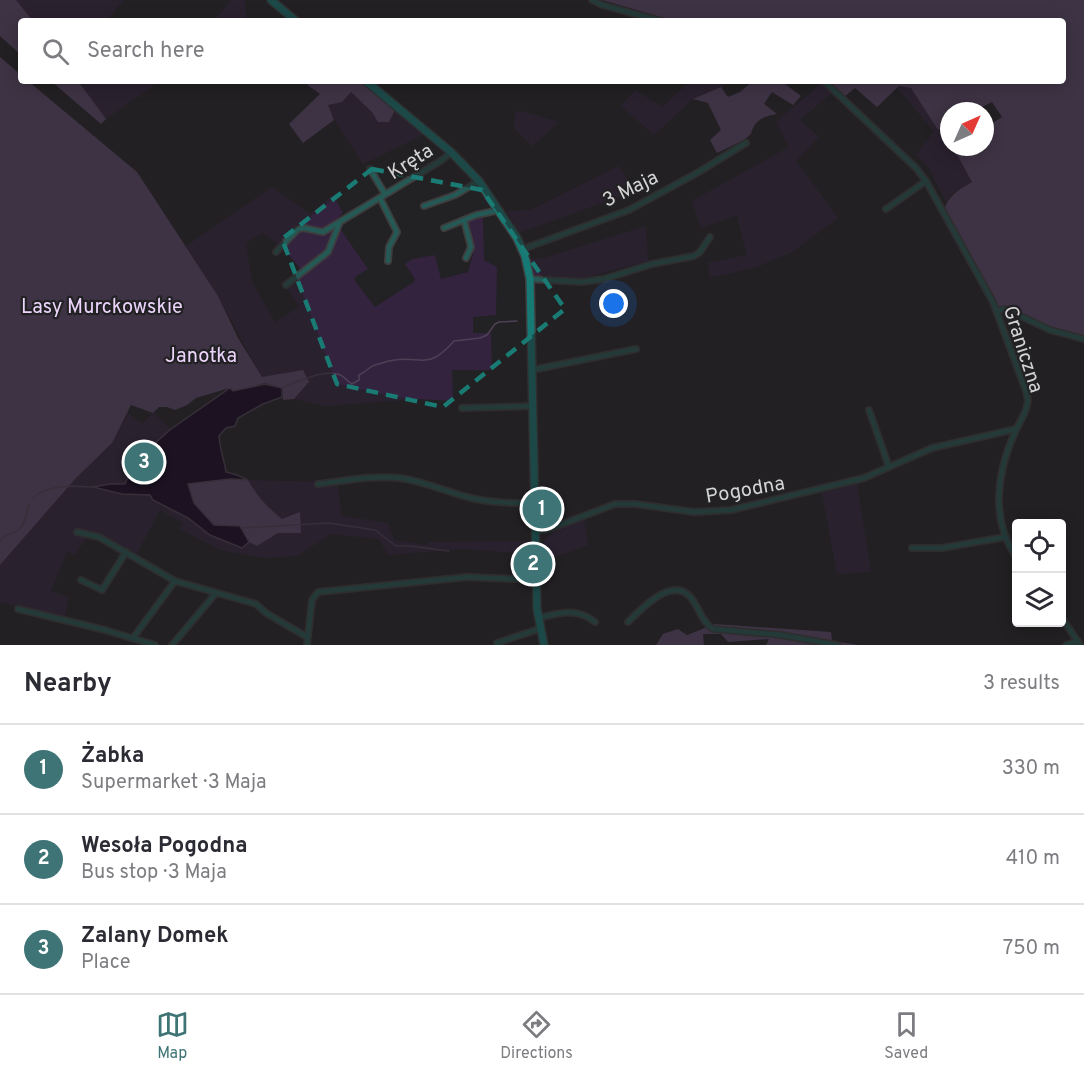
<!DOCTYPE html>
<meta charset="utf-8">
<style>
:root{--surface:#fff;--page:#f2f2f3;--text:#2b2b33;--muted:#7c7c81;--line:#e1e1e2;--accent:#3e7475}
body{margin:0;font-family:Overpass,sans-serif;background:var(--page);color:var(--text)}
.controls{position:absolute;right:18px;bottom:18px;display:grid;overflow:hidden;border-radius:6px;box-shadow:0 3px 15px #0003}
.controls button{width:54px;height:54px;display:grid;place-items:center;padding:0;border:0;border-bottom:2px solid var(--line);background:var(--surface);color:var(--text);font:30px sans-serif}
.compass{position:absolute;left:940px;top:102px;width:54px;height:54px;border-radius:50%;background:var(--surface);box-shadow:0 3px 15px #0003;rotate:45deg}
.you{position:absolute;left:614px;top:304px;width:21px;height:21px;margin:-15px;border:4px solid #fff;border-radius:50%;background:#1a73e8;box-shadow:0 0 0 9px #1a73e833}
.badge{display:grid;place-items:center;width:39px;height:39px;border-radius:50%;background:var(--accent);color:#fff;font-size:20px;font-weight:700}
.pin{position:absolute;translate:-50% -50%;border:3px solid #fff;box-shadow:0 2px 6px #0006}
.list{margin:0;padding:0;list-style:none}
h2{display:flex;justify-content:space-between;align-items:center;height:78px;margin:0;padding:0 24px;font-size:26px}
h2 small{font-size:20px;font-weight:400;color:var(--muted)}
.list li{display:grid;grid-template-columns:39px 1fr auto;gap:18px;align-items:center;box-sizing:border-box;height:90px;padding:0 24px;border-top:2px solid var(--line)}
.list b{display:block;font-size:22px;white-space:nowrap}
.list p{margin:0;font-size:20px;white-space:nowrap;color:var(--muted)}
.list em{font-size:20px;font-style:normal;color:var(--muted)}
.icon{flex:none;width:33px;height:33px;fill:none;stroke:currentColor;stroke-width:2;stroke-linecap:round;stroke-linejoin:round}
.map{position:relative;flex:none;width:1084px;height:645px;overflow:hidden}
.search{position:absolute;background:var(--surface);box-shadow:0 3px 15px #0003;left:18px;right:18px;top:18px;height:66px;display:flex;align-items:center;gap:15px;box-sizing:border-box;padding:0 21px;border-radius:6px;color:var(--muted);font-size:22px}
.sheet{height:348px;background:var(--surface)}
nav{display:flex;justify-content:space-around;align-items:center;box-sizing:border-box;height:84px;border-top:2px solid var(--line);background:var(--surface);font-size:16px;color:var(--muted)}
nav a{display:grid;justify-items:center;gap:3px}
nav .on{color:var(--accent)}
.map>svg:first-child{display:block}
.green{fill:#34233e;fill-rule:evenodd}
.forest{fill:#5f496e}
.water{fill:#14021f;stroke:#4e4156;stroke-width:1.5}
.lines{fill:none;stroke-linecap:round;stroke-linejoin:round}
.stream{stroke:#4e4156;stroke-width:1.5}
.street-casing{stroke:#3f3e3f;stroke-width:8}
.secondary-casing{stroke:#3f3e3f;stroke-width:10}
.street{stroke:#255955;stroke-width:4.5}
.secondary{stroke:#167973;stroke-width:7}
.marked{fill:none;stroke:#197b73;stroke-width:4.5;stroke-dasharray:12 8;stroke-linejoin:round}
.labels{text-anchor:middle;stroke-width:4.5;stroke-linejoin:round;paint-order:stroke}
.street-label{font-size:20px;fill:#d5d4d5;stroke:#222123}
.park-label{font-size:20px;fill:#ecd5fc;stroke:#222123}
</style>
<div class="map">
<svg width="1084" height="645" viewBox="0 0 1084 645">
<rect width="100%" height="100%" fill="#222123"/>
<!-- green -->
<g class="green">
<polygon points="16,0 124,0 106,21 33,21"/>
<polygon points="231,0 245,0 246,21 214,21"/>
<polygon points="94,81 160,81 106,119 82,86"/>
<polygon points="690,81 722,81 726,85 693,99 654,135 621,106 635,90 662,107"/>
<polygon points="824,81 836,89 800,120 819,137 796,161 838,218 792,252 757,267 710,278 708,263 747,255 737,215 701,228 692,201 789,147 776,122"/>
<polygon points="899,86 911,88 938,130 949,123 949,147 955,147 955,151 972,182 952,194 946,202 928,166 916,155 934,131 897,88"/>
<path d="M351,92L373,112L378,121L389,122L395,110L425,134L363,164C351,144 336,126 328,105L342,102Z"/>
<polygon points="521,111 559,122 532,146 514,128 515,112"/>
<polygon points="619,166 635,191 519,233 507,211 530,210"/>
<path d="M272,187L310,214L333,195L343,213L338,218L341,230L368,269L355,277V281L375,307L414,282L415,279L405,264L412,259L435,255L441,279L468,272L473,254L468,222L483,216L484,260L497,267L496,315L473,317V333H491L492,370H452L453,401L418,399L326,406L294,399L309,383L262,378L218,296L186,246ZM262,233L283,248L304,273L287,287L299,307L275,322L252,282L246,243Z"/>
<polygon points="646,226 648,261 583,278 534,275 531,259 544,258"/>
<path d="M128,413L142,424L153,413L171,429L134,462L126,484H110L95,488L122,494L150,495L153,500L188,518L210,535L241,548L249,542L257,546L278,533H300C280,517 261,504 248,480L337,482L342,516L388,523L394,540L426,545L429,542L531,541V554L464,549L388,555L379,539L331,534L297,556L264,558L221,550L180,529L183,523L160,510L136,555L106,537L90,532L75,555L67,551L51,591L69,598L64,618L0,602V565L76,478L112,443Z"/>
<polygon points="857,484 871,572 837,574 822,493"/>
<path d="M584,519L588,545L540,562C540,532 559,527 584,519Z"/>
</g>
<!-- forest -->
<g class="forest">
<polygon points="0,0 16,0 33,21 21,21 21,55 0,36"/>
<path d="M602,0H1084V336L1034,322L1008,309L997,306L944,211C948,195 959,190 972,182L955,151V147H985V128L1002,117L992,102L974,111H949V123L938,130L911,88L899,86L877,107L855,88L844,97L827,81H1063V21H675Z"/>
<polygon points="0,57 21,75 21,81 28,81 137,172 218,296 238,338 262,377 303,370 309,382 294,399 283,400 283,388 265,383 233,392 229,388 196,398 187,405 175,410 167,407 159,407 153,413 131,405 112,443 76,478 0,565"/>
<polygon points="51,81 78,81 106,119 101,124"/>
<polygon points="302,81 361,81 395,110 389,122 378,122 372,112 351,92 342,102 328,105 334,120 303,143 289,124 320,94"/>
<path d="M753,81H759L763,84L766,81H781L801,96L793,105L772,92L764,104L777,114C764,116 754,120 751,134L744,140L717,153L710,140L721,130L708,103L693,99L721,87L728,97L740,92Z"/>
<path d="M230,479L248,480C257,496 268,508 282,519L300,512L301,533H278L257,546L249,542L240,527L214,525L194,503L188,484Z"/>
<polygon points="715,624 831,632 832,641 859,645 766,645 769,639 728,642 721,634 703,634 704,645 656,645 663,634 678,629 687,635"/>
</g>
<!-- water -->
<path class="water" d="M265,384L282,388V397L263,404L238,418L235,426L226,428L219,436C220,449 224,460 226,472L237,475L248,480L230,479L188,484L194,503L214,525L240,526L249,542L242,548L210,535L188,518L153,500L150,495L122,494L93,487L110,484H125L134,462L171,429L230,388L233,391Z"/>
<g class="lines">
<!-- stream -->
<g class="stream">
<path d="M282,388C295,382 323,370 337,374C344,375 346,381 352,384L359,380V375C366,372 370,366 375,365C380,364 385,362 389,361C420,353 425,374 454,341L480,338L487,335L495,324L499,322L517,321"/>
<path d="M33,498C47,484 75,486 93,487"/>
<path d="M241,528L329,523L375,530L396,546C413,544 431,550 449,551"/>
<path d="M0,541C5,534 10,535 17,531C24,527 27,513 29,505"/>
</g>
<!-- street casing -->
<g class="street-casing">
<g id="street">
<polyline points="592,0 602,5 661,21"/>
<path d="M824,81L916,168L926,181L993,302L1026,391L1028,400C1027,412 1021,419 1016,430C997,471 990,518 1016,557"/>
<polyline points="370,169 385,194"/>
<polyline points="380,198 397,232 389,247 388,261"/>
<polyline points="424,206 455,195 479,181"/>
<polyline points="886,209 926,181"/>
<polyline points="464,220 471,247 466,258"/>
<polyline points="444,228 476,215 500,210"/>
<polyline points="523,249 629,210 697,173 746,143"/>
<polyline points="276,252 298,229 304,228 323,232 442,160 451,152"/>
<polyline points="530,279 582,282 604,279 652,264 694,256 700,252 710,237"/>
<polyline points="286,285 328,252 339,224"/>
<polyline points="998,311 1004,309 1008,310 1050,330 1084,339"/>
<polyline points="532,370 636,349"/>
<polyline points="462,408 532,406"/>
<polyline points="869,410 889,467"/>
<path d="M318,484C344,481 373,475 400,478C427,482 446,492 471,498C492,503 512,503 534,503"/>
<polyline points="77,532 99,537 175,581 256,604 266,613 307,637"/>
<polyline points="535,532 552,528 615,504 635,504 694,512 731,510 864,478 932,448 1016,429"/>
<polyline points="912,548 942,548 1005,537"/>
<polyline points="81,580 102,590 126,552"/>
<polyline points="18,609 105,630 155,645"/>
<path d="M538,618C559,613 577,607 595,622"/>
<polyline points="1062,618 1080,645"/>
<path d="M628,622C643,607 676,572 694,602C700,611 703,623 713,629L781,635L837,645"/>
<polyline points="133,638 175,581"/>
<polyline points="497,643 539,629"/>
<polyline points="172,645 216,593"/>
<polyline points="307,645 312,600 318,592 467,577 536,580"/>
<polyline points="1066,645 1078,641"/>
</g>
</g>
<!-- secondary casing -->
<g class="secondary-casing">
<g id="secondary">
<polyline points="271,0 296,21"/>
<polyline points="366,81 451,152 479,181 517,238 525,256 530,279 537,609 544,645"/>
</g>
</g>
<!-- street -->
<use href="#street" class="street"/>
<!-- secondary -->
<use href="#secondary" class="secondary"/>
</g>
<!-- marked area -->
<path d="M0 0H1084V645H0ZM372,169L482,190L565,309L443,407L337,384L282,239Z" fill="#222123" fill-opacity=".55" fill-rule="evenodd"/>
<path class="marked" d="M372,169L482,190L565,309L443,407L337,384L282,239Z"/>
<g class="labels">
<!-- street labels -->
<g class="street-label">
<text transform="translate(410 161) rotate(-32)" y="7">Kręta</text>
<text transform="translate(630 188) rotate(-26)" y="7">3 Maja</text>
<text transform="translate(1024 349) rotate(72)" y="7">Graniczna</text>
<text transform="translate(745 489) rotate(-10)" y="7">Pogodna</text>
</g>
<!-- park labels -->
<g class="park-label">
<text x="102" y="313">Lasy Murckowskie</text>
<text x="201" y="362">Janotka</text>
</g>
</g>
</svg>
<div class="controls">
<button><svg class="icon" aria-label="locate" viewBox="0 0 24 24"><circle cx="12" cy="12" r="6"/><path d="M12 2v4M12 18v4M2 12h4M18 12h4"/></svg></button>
<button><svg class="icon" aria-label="layers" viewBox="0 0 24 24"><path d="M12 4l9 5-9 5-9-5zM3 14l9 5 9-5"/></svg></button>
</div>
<svg class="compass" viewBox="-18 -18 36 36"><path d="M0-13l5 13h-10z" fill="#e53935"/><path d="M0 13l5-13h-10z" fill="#7c7c81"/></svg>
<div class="you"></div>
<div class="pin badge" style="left:542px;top:509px">1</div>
<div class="pin badge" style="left:533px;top:564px">2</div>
<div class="pin badge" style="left:144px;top:462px">3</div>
<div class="search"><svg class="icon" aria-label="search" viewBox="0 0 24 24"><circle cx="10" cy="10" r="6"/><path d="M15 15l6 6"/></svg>Search here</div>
</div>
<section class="sheet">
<h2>Nearby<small>3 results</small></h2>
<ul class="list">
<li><span class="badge">1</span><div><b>Żabka</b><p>Supermarket · 3 Maja</p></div><em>330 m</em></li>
<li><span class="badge">2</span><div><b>Wesoła Pogodna</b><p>Bus stop · 3 Maja</p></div><em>410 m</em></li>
<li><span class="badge">3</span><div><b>Zalany Domek</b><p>Place</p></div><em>750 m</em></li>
</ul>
</section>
<nav>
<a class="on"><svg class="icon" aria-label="map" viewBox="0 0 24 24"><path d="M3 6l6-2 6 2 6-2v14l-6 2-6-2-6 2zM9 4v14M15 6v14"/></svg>Map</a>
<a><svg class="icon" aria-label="directions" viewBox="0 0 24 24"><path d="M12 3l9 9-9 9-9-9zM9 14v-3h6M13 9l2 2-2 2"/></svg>Directions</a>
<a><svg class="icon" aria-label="saved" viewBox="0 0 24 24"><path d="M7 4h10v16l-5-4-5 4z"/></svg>Saved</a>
</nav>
